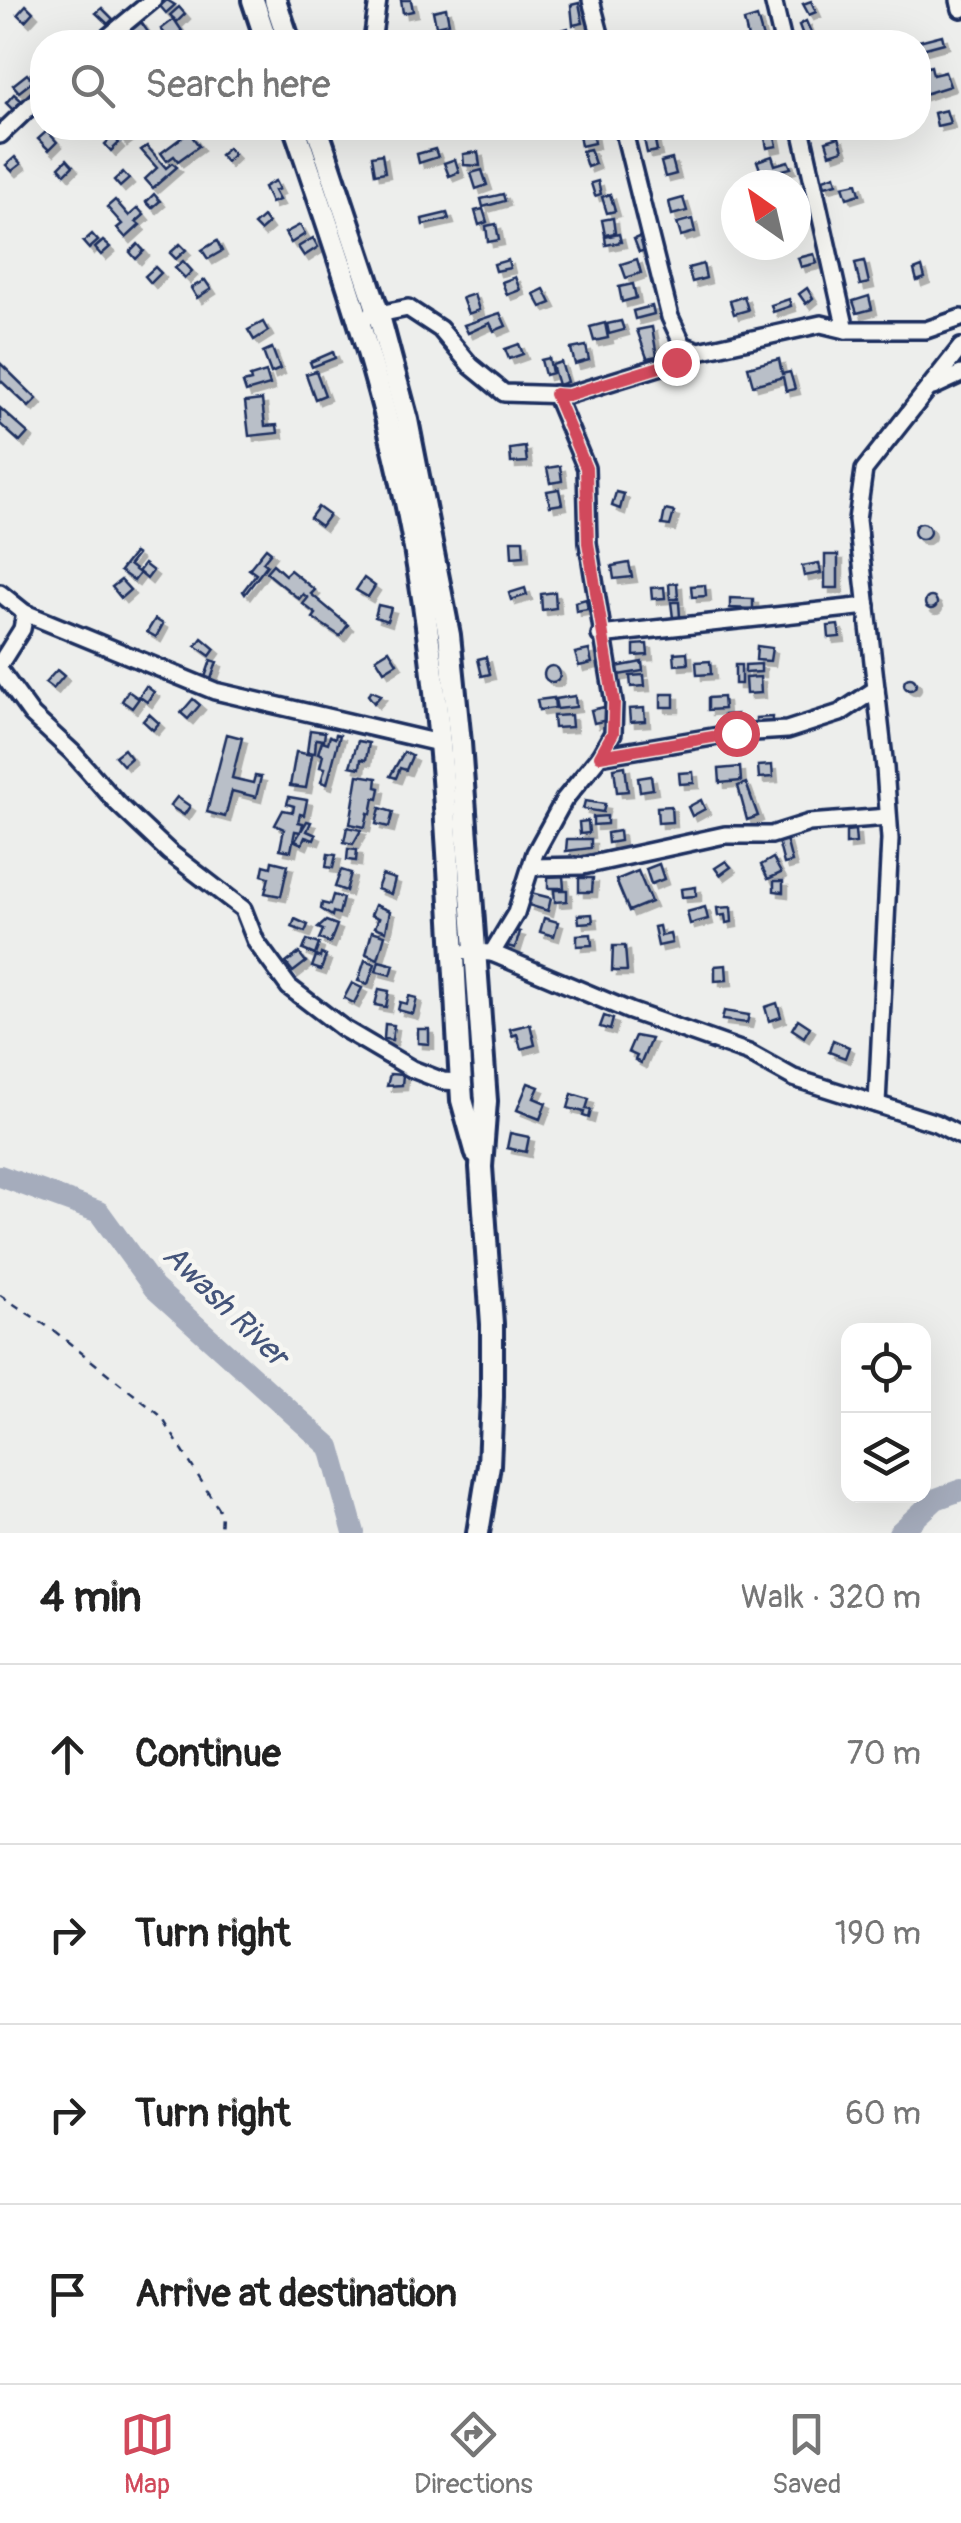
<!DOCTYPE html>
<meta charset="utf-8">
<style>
:root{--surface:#fff;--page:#f2f2f2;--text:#222;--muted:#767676;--line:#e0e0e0;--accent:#d1495b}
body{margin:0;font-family:Pangolin,sans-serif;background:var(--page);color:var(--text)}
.controls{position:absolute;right:30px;bottom:30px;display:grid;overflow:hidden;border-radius:20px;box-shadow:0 10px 40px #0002}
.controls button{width:90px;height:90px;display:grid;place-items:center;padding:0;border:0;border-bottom:2px solid var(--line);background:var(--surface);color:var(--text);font:50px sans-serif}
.compass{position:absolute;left:721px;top:170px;width:90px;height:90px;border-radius:50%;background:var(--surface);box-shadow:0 10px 40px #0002;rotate:326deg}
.stop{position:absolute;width:30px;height:30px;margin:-22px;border:8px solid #d1495b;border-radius:50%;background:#fff}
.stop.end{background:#d1495b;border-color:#fff;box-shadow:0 2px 10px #0008}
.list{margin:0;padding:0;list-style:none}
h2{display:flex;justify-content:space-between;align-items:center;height:130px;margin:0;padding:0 40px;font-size:42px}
h2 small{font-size:32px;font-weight:400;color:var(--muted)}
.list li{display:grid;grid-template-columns:65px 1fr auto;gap:30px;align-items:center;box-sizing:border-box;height:180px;padding:0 40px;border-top:2px solid var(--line)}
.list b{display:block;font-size:38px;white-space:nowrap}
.list em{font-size:32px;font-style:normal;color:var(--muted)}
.icon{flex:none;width:55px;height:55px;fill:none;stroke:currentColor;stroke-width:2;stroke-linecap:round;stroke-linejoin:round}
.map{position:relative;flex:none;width:961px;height:1533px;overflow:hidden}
.search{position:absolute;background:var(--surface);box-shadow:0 10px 40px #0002;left:30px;right:30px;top:30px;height:110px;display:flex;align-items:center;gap:25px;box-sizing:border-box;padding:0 35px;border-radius:40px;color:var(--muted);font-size:38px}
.sheet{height:850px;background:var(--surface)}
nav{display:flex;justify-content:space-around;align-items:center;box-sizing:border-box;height:140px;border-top:2px solid var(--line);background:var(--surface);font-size:28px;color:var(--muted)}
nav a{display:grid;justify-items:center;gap:5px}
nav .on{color:var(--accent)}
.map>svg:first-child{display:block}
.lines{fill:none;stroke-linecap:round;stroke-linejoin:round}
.river{stroke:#a5acbc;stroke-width:22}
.building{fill:#b9bfc8;stroke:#1b2f5e;stroke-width:2.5;filter:url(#shadow)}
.minor-casing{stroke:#1b2f5e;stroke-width:22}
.secondary-casing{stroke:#1b2f5e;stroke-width:28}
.path{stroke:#1b2f5e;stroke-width:2.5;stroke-dasharray:8 8;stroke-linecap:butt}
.minor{stroke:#f6f6f2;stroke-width:15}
.secondary{stroke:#f6f6f2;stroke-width:20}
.route{stroke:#d1495b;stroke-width:12}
.labels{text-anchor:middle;stroke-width:9;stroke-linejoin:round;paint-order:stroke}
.water-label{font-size:32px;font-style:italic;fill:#44547a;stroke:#f6f6f2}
</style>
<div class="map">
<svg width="961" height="1533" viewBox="0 0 961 1533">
<defs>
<filter id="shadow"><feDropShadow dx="5" dy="5" stdDeviation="0" flood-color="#0004"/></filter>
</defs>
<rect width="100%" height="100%" fill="#edeeec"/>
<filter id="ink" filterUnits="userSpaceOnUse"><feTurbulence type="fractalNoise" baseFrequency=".01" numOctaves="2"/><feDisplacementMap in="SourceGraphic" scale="20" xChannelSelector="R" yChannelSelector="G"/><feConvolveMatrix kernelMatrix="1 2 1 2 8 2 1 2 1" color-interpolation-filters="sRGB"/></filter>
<g filter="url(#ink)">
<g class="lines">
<!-- river -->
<g class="river">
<polyline points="0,1176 99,1212 154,1288 330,1447 354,1533"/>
<polyline points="899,1533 936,1499 961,1490"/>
</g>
</g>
<!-- building -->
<g class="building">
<polygon points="167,0 175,5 166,13 160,6"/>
<polygon points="401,0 411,0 413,11 403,13"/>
<polygon points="811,1 816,12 809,15 803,4"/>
<polygon points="579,3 583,23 573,25 571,5"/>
<polygon points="26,5 33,12 25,21 18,14"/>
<polygon points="179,7 185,14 177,22 170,15"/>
<polygon points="102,8 113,19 108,24 96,13"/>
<polygon points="446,8 449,23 436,26 433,11"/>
<polygon points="757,17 764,42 749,42 744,21"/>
<polygon points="174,19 182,31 170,40 161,29"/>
<polygon points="806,21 812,35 804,38 799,25"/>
<polygon points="141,22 148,32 136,41 129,30"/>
<polygon points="568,28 572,42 562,42 558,31"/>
<polygon points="421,32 423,42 410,42 409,35"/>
<polygon points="942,35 944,43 918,50 918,42 915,42"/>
<polygon points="39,65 42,76 38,81 31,74"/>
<polygon points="931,66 933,75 945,72 950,86 921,95 918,70"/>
<polygon points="27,74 33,81 19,92 13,85"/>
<polygon points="14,94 22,101 13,110 6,103"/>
<polygon points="946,110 950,123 937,126 934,113"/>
<polygon points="116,128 131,128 134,132 122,141 113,129"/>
<polygon points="47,131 57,142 49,150 38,139"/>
<polygon points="774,131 777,146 767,148 764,133"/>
<polygon points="189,132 199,146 178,161 174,156 167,161 161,153"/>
<polygon points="592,132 594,143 581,146 579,135"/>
<polygon points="113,136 119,143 111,151 105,144"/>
<polygon points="654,136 657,151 647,153 644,139"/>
<polygon points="839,137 843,150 830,154 826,141"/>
<polygon points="147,146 166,168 172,163 177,167 153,188 145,179 157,168 141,150"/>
<polygon points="228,148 234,154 226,162 220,155"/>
<polygon points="435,149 438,157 419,163 417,154"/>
<polygon points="590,149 595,164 587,167 582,151"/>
<polygon points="478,152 480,166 464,165 463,154"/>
<polygon points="382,154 385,172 375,174 372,156"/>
<polygon points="772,156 775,165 788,161 791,168 762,175 757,161"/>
<polygon points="15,157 21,164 12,171 6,165"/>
<polygon points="67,159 73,166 65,174 59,167"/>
<polygon points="455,159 459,172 449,176 444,163"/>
<polygon points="672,159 676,174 665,177 661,162"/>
<polygon points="482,170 487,185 476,189 471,173"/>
<polygon points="123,172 129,179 120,187 114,180"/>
<polygon points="784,175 786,185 775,185 773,178"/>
<polygon points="835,175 837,183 825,186 823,179"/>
<polygon points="275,181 279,189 274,191 279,200 271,203 264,187"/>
<polygon points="598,181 601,194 595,196 591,183"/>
<polygon points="857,183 860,194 847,198 843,186"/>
<polygon points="154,194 160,201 152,208 146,202"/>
<polygon points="503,194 505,201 483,207 481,199"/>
<polygon points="610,194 615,211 607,213 602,197"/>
<polygon points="683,198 687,211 672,215 669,202"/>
<polygon points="115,200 129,216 138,208 144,215 136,222 140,225 126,238 117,228 122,224 107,207"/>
<polygon points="483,209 487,222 479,225 475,211"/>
<polygon points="447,213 449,219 423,225 422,219"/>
<polygon points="263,217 268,224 260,231 254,225"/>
<polygon points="613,218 615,233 605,235 602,220"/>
<polygon points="692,219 695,232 681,236 677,223"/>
<polygon points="496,224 499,240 488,242 486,226"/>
<polygon points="300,225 305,234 291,243 285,233"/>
<polygon points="92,234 98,241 89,249 83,242"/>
<polygon points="619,234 621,242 606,245 605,237"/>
<polygon points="641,236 646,250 639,252 634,239"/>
<polygon points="313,238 318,247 304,256 298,247"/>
<polygon points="103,241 110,247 101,255 95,248"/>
<polygon points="217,241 222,251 208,259 202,250"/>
<polygon points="138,244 144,251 136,259 130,252"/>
<polygon points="180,244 186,250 176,259 170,253"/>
<polygon points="814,254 817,263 801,267 798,258"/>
<polygon points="637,259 641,273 626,278 621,264"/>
<polygon points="508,260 510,268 496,271 494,264"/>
<polygon points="183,261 192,271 185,278 175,268"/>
<polygon points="864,261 869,283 860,285 855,263"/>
<polygon points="703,264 706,278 692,282 688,268"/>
<polygon points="155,267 161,273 151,283 145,276"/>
<polygon points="922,267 925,278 917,281 914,270"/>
<polygon points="515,277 520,290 507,295 502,282"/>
<polygon points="205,280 211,289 197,298 191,288"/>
<polygon points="633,284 636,298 622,302 619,287"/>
<polygon points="807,288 813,298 806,304 799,294"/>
<polygon points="544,289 551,303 541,307 534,294"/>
<polygon points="474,294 479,310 468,314 462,298"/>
<polygon points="744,296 748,310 734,314 730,301"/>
<polygon points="869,296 872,309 857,313 853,301"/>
<polygon points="789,299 791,306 773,312 771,305"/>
<polygon points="652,306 654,314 635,319 633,311"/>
<polygon points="500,313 506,326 494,331 490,323 468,333 464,325"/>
<polygon points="621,321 624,330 609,334 607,324"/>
<polygon points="263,322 268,331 254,340 248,330"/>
<polygon points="605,323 608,338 594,341 590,327"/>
<polygon points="652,327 657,356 647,358 637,330"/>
<polygon points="519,344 523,354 509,359 505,349"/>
<polygon points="586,346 589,360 575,364 571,349"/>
<polygon points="272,348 280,369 271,373 263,352"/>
<polygon points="333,352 335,358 312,367 310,362"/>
<polygon points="549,358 552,373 545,375 541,360"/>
<polygon points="779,359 782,374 790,372 795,389 786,391 783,377 753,385 748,367"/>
<polygon points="561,362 567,382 558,385 552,365"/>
<polygon points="0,363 37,399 29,407 0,380"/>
<polygon points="316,371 325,395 315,399 306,374"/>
<polygon points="266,372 270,385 246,392 243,383 251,381 250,377"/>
<polygon points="262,400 265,426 277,425 278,433 249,436 245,402"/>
<polygon points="0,408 28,433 20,442 0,424"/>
<polygon points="525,447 527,462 511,463 510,449"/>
<polygon points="560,466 562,481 550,483 547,468"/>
<polygon points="559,489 562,504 550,506 547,491"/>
<polygon points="616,492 624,494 620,509 612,506"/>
<polygon points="318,507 329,515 321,526 310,518"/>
<polygon points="665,510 674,512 670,526 662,525"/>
<circle cx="922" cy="531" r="8"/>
<polygon points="511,540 523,540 524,556 512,557"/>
<polygon points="266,548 271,552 263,562 267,565 245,594 243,591 256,574 249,569"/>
<polygon points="134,553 137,555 129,565 138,572 144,564 153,571 147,579 140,573 134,581 120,571"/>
<rect x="825" y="555" width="13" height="33"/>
<polygon points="629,563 632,577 614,579 612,566"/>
<polygon points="819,563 821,573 804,576 802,566"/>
<polygon points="273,564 285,575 290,570 315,590 311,594 348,625 340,636 313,618 316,614 303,604 308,598 303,594 299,599 266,572"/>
<polygon points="364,578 375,586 368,597 356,590"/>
<polygon points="121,580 130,590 121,598 112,587"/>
<polygon points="677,583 678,599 670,599 669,584"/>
<polygon points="705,585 706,596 692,597 691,586"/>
<polygon points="664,587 665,598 652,599 651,588"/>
<polygon points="525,588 527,595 511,600 509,593"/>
<polygon points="555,592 556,608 542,610 541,594"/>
<circle cx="931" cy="603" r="6"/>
<polygon points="730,598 753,599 753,609 730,608"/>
<polygon points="586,599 588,609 576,611 575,602"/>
<polygon points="671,602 679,602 680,617 673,618"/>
<polygon points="378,605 391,608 387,621 375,617"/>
<polygon points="155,619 163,624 156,637 147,632"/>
<polygon points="838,625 840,637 829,638 828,626"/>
<polygon points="202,638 215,649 210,656 196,646"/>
<polygon points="647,644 648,655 634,656 634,645"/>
<polygon points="757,646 772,648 770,661 756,660"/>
<polygon points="389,650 397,663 384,671 376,658"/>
<polygon points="589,650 592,663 579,666 575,653"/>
<polygon points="687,652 688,664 675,665 674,653"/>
<polygon points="486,657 490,674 482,676 478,659"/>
<polygon points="211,660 217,662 210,682 204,680"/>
<polygon points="710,661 711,674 697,675 696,662"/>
<polygon points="642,662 643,671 618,675 616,667"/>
<polygon points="761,664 761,672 745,673 745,665"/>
<rect x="735" y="665" width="6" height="19"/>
<circle cx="552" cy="674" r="8"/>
<polygon points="57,670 64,676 53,689 45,683"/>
<polygon points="644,675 645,686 631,687 630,676"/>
<polygon points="760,677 761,693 746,694 745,678"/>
<circle cx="910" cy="684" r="6"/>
<polygon points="146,686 154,692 147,702 140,697 132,708 122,701 128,691 138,698"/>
<polygon points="371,691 381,695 374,703 368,695"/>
<rect x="661" y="694" width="13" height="13"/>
<polygon points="575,696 576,707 557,709 555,699"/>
<polygon points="723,697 724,709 708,710 708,698"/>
<polygon points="554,698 555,708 539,710 537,700"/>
<polygon points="193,699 200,705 188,719 181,713"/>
<polygon points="604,707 607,720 594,723 591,710"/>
<polygon points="644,708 645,721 630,722 629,709"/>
<polygon points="149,714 159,723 153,730 143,721"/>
<polygon points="737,714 738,725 724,726 724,715"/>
<polygon points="571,715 572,727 554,728 553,716"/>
<polygon points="772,717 772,725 756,726 756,718"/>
<polygon points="310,730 325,732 324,740 316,739 315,753 307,752"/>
<polygon points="227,734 242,738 232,778 253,783 255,776 261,777 256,797 232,791 225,817 207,812"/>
<polygon points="336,734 340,735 327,784 321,782 325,768 320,767 323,755 318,753 322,741 328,743 330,736 335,738"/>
<polygon points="358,741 369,743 366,760 361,759 360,768 350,766"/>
<polygon points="124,749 131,758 123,765 115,756"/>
<polygon points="296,752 312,755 306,788 290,786"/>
<polygon points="404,752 412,756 406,770 400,768 396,778 390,776"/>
<polygon points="772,765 773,777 759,778 758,766"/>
<polygon points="625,766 628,791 617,792 614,768"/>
<polygon points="740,767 741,781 720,783 719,769"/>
<polygon points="693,772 694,783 680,784 679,773"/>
<polygon points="358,775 377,778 376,787 380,788 378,799 374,798 371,814 368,813 365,827 350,824"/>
<polygon points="651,776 653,789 640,791 638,778"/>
<polygon points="746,783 758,816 747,820 738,786"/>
<polygon points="177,797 190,806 184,815 170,806"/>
<polygon points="289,797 307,800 304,815 300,814 298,822 303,823 301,832 295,831 291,851 280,849 284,829 275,825 283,810 293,812 294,806 287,804"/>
<polygon points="701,800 705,809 692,816 688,807"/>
<polygon points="585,801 605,804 603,812 583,809"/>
<polygon points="671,806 672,822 658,823 657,807"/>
<polygon points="380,808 393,812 389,827 376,824"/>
<polygon points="607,816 607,824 593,825 593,817"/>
<polygon points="307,821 311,822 307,831 316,835 314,840 305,837 302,844 295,841"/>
<polygon points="588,821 589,833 580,834 579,822"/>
<polygon points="347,827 361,830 353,844 344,842"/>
<polygon points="855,830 856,843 846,844 846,831"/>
<polygon points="619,831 620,841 608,843 607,833"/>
<polygon points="567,839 591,839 591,848 566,851"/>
<polygon points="786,839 792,862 784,864 778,841"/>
<polygon points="348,849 357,850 356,861 347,860"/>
<polygon points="328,854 336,855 333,868 326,867"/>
<polygon points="773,858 781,873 768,879 761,865"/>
<polygon points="272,861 288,865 281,896 265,893 269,877 262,875 264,865 271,867"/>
<polygon points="726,861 731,867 720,875 715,868"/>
<polygon points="659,864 664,879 651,884 646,869"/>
<polygon points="341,870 351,873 346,891 335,887"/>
<polygon points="638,871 651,902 629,911 616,880"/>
<polygon points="382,875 395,879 391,894 377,889"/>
<polygon points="563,876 564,888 548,888 548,877"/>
<polygon points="579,878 593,878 592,892 579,892"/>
<polygon points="774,881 783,881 783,892 774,891"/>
<polygon points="696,887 696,896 682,897 681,889"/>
<polygon points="554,890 567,890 567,901 555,902"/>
<polygon points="531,893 551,898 548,911 528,905"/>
<polygon points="333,895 343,898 339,914 333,912 332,916 321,909 322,903 330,905"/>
<polygon points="375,905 390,911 386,931 375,927 379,918 371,915"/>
<polygon points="705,907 708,919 690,924 687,912"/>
<polygon points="731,907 732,922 726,923 725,915 718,916 717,908"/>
<polygon points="592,914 593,922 579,923 578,915"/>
<polygon points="544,918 558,922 554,936 540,932"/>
<polygon points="295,919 308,925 305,932 292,927"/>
<polygon points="326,921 337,925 330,943 319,939 323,930 318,928"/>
<polygon points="659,926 661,936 670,934 672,943 658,946 654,927"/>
<polygon points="512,930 520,932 515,948 507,946"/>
<polygon points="372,931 385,935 378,959 366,954"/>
<polygon points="591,934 592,945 577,946 577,935"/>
<polygon points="307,940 319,944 315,955 303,950"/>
<polygon points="613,946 625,946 627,971 612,971"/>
<polygon points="299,953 306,962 293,972 286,963"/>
<polygon points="321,954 326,956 321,970 312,967 316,956 320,958"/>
<polygon points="365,960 375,964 368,984 358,981"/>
<polygon points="379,961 394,965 391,975 376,971"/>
<polygon points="726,965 727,980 715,981 715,966"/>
<polygon points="352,983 362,988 354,1003 344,998"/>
<polygon points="379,989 389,991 386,1007 375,1005"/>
<polygon points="409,996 417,998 413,1014 398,1010 400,1002 407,1004"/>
<polygon points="777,1003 781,1017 769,1021 765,1007"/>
<polygon points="724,1011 749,1015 747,1023 722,1020"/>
<polygon points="604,1016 613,1019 610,1030 600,1027"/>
<polygon points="798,1019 810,1027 804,1037 792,1029"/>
<polygon points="385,1024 394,1025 392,1040 384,1039"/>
<polygon points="530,1024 535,1045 521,1049 517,1034 512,1036 510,1029"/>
<polygon points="418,1029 429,1029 429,1044 418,1043"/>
<polygon points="635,1036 651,1039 641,1063 635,1060 637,1056 628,1052"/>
<polygon points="833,1040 849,1047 845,1058 829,1052"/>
<polygon points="390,1074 403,1075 402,1085 387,1086"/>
<polygon points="528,1083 539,1087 534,1098 546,1103 540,1119 517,1110"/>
<polygon points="572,1094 589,1099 586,1109 591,1110 589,1118 583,1116 584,1112 568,1108"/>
<polygon points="510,1133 529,1137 526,1152 507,1148"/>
</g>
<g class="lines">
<!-- minor casing -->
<g class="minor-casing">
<g id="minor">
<polyline points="591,0 602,42"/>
<polyline points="773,0 783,42"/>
<polyline points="959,0 961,9"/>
<polyline points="102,42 153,0"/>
<polyline points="372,42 378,0"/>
<polyline points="623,128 670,317 683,345 699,351 821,324 846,330 926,330 961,318"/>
<polyline points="801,128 846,330"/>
<polyline points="0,135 42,95"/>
<polyline points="369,316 408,308 440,329 471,366 504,393 568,395 675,362 699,351"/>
<polyline points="933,387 961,374"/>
<polyline points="555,394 586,468 588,543 614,703 613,733 600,756"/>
<polyline points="0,593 25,613 215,691 439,743"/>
<polyline points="600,635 867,606"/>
<polyline points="0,664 22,629 25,613"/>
<polyline points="0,671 32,715 72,752 117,803 169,852 243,909 256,942 289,987 344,1029 412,1069 443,1081 461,1082"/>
<polyline points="531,867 583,866 725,835 771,835 809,823 888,817"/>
<polyline points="467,952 492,953 516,913 535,853 564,800 600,756 736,733 787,730 840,713 876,689"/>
<polyline points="492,953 630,1011 749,1053 794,1078 936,1123 961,1136"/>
<polyline points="877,1104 890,839 885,768 857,520 864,470 961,347"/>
</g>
</g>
<!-- secondary casing -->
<g class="secondary-casing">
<g id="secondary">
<polyline points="253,0 267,42"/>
<polyline points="275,0 289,42"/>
<path d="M295,128C340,259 385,390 411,527C447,715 450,910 462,1100L477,1154"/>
<polyline points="317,128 378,312 407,420 449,635 460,743 486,1101 481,1167 492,1324 492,1397 489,1465 478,1533"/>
</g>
</g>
<!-- path -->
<polyline class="path" points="0,1295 53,1330 161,1416 221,1513 220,1533"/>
<!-- minor -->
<use href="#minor" class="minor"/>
<!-- secondary -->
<use href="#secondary" class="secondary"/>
</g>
</g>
<g class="lines" filter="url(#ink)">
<!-- route -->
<polyline class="route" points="676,362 568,395 555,394 586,468 588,543 614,703 613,733 600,756 736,733"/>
</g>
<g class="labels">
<!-- water labels -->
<g class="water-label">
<text transform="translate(226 1305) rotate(44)" y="11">Awash River</text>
</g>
</g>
</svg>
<div class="controls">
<button><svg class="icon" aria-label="locate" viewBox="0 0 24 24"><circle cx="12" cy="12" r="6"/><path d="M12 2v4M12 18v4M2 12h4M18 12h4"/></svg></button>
<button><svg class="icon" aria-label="layers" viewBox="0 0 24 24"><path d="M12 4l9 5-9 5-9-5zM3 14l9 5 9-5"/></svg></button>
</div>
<svg class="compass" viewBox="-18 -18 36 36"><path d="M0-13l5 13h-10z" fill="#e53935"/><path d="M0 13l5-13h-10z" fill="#767676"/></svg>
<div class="stop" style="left:736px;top:733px"></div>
<div class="stop end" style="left:676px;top:362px"></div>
<div class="search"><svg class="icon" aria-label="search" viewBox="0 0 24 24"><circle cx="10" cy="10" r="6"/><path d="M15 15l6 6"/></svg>Search here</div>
</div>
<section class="sheet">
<h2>4 min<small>Walk · 320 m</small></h2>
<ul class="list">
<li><svg class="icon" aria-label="ahead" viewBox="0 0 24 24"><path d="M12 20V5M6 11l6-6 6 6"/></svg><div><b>Continue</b></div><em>70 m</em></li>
<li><svg class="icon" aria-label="right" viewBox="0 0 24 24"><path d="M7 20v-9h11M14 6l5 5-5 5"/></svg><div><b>Turn right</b></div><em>190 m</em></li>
<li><svg class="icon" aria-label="right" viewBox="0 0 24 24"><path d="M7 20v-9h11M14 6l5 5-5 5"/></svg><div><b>Turn right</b></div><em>60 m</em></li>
<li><svg class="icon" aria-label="arrive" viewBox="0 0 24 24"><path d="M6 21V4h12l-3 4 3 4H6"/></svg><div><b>Arrive at destination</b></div></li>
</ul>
</section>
<nav>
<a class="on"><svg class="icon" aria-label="map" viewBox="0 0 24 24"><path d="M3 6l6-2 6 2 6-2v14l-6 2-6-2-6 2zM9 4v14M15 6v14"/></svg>Map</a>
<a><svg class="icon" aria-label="directions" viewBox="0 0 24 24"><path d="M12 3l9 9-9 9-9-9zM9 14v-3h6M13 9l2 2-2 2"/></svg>Directions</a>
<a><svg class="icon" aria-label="saved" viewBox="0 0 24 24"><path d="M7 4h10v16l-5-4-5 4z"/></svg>Saved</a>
</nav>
